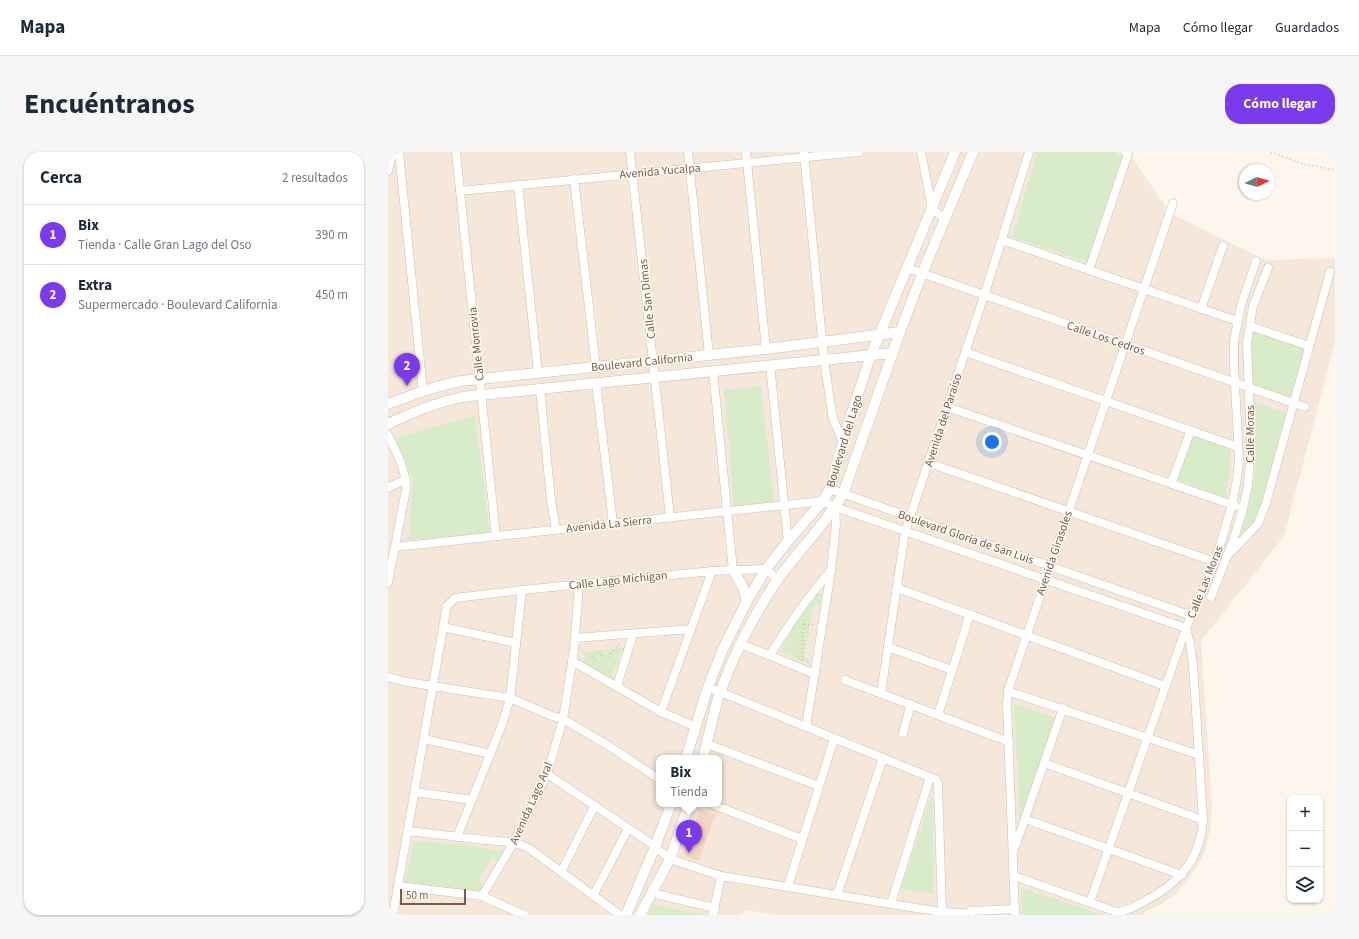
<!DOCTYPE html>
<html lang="es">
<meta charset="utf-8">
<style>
:root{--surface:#fff;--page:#f6f6f7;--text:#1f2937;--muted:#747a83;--line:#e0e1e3;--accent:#7c3aed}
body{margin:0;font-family:"Source Sans 3",sans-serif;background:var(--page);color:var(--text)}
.controls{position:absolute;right:12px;bottom:12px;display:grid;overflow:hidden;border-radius:8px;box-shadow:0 1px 3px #0004}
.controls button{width:36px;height:36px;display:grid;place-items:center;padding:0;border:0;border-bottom:1px solid var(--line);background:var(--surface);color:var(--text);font:20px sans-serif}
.compass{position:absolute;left:851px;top:12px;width:36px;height:36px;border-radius:50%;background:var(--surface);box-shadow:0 1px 3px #0004;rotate:85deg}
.scale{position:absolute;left:12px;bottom:10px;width:66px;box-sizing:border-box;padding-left:4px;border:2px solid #7a5c4d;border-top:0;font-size:11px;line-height:14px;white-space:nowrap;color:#7a5c4d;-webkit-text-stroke:3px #fffaf3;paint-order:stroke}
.you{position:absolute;left:604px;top:290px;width:14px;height:14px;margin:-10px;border:3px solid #fff;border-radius:50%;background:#1a73e8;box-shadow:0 0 0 6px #1a73e833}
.badge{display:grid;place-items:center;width:26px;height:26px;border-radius:50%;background:var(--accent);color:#fff;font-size:13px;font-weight:700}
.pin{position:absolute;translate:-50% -33px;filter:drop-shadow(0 1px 2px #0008)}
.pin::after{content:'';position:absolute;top:21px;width:14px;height:12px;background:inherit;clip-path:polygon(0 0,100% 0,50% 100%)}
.popup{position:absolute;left:268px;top:603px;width:66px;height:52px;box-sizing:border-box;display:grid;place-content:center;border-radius:8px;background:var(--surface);filter:drop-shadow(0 1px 3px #0005);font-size:13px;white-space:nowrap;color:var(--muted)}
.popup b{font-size:15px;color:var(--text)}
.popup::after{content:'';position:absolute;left:50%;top:100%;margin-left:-8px;border:8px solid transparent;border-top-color:var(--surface)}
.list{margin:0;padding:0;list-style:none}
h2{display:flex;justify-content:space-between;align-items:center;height:52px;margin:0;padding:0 16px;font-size:17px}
h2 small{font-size:13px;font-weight:400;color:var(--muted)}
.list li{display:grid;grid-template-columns:26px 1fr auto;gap:12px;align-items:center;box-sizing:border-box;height:60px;padding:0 16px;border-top:1px solid var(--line)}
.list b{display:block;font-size:15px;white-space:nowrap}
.list p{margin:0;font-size:13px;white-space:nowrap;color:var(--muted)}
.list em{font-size:13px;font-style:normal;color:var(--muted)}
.icon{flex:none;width:22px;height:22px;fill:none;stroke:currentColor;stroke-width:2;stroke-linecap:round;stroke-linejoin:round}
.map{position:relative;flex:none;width:947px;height:763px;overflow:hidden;border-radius:16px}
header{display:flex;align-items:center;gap:24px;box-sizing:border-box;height:56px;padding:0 20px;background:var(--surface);border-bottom:1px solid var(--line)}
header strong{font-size:19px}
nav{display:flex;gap:22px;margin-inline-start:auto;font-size:14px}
.intro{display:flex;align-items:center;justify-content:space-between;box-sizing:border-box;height:96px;padding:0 24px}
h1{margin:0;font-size:28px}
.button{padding:10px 18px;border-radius:16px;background:var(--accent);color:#fff;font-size:14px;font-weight:700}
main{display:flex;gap:24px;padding:0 24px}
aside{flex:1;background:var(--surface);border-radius:16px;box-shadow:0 1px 3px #0004}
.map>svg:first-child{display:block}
.residential{fill:#f5e8da;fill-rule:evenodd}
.green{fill:#d8ecc9}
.building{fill:#f3d5c3}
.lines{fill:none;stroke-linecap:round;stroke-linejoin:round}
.minor-casing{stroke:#d1beb0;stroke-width:9}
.tertiary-casing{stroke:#d1beb0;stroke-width:11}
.path{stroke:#d9b8a5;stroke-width:1.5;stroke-dasharray:1 3;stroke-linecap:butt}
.minor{stroke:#fff;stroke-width:8}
.tertiary{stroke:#fff;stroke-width:10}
.labels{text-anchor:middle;stroke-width:3;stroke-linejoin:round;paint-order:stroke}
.street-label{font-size:12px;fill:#7a5c4d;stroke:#fffaf3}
</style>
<header>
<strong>Mapa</strong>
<nav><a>Mapa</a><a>Cómo llegar</a><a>Guardados</a></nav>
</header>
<div class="intro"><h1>Encuéntranos</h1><a class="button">Cómo llegar</a></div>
<main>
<aside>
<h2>Cerca<small>2 resultados</small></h2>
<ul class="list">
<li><span class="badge">1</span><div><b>Bix</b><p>Tienda · Calle Gran Lago del Oso</p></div><em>390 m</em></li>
<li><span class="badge">2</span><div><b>Extra</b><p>Supermercado · Boulevard California</p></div><em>450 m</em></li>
</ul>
</aside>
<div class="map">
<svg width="947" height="763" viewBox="0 0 947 763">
<rect width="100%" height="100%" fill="#fdf6ec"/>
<!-- residential -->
<path class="residential" d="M0,0H738L744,6L783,62L878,108L947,106V190L896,384L813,489L824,656L822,679L817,700L809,715L788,742L772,753L757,760L756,763H386L357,758L354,763H0ZM271,606H331V652H271Z"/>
<!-- green -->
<g class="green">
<polygon points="649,0 728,0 734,6 699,110 624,85"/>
<polygon points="865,177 919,195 903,247 865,235 862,197"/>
<polygon points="373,234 386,350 346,355 336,238"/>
<path d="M866,250L898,261L877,347C870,365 866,371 852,384C857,367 862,350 865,333C870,306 867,278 866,250Z"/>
<polygon points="87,264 102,382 20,388 25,328 7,286"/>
<polygon points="805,284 842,296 842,319 837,345 789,328"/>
<polygon points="430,441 433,441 434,443 432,451 426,451 416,505 422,507 421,512 394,501 393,499 407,473"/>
<polygon points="240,495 241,501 233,498 229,509 236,512 235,515 228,512 222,528 196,515 197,501"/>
<polygon points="626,552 669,566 632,676"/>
<polygon points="544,642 546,742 513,737"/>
<polygon points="25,689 76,693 117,699 112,710 104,706 90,729 98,734 92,741 16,735"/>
<polygon points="633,736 712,762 709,763 634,763"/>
<polygon points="265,753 322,763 260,763"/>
</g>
<!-- building -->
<polygon class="building" points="312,657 327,663 311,709 299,705 296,699"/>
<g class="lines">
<!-- minor casing -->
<g class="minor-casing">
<g id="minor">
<polyline points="11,0 35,239"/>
<polyline points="68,0 108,384"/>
<polyline points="242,0 282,365"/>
<polyline points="300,0 321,203"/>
<polyline points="358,0 378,197"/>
<polyline points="416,0 436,208 445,267 455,290"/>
<polyline points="533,0 544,56 556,67"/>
<polyline points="0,19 5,0"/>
<polyline points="186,27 208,215"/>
<polyline points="130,33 150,221"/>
<polyline points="72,39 471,0"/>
<polyline points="614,88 849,169"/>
<polyline points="519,116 917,255"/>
<polyline points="701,118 740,2 737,0"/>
<polyline points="813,157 835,94"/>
<polyline points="862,174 921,194"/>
<polyline points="577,200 850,295"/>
<polyline points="382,213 400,389"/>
<polyline points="325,219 345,418"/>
<polyline points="208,231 225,371"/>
<polyline points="152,237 163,348 168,378"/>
<polyline points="559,255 848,354"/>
<path d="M0,283C9,301 18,317 18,338L0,430"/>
<polyline points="541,311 827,410"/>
<polyline points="783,332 803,278"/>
<polyline points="0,336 18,327"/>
<polyline points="442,337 804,464"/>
<polyline points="7,395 435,349 447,355 798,476 702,750"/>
<polyline points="842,401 870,372 878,351 942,120"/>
<polyline points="509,436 777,534"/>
<polyline points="823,445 846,386 855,357 860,333 863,292 859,191 865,154 880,116"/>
<polyline points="55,475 128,491"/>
<polyline points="187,486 303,477"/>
<polyline points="353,492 427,522"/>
<polyline points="500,495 564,518"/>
<path d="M382,503C400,474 419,445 442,420"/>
<polyline points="184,509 273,560 308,575"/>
<polyline points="0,525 19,530 122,546 164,564 175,567 221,594 271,627"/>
<polyline points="457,528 621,590"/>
<polyline points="229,534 245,482"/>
<polyline points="320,535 549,628 550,632 554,760"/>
<polyline points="620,539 811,603"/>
<polyline points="493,541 517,380 596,144 641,0"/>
<polyline points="273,560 324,419"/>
<polyline points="550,563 582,462"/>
<polyline points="418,575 443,419 448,372 447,355"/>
<polyline points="515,581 523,552"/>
<polyline points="36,587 103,602"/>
<polyline points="319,592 431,634"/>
<polyline points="656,611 815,668"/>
<polyline points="159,622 261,690 282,707 333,724 503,752 554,760 576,761"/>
<polyline points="27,640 84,648"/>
<polyline points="323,652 414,687"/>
<polyline points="637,667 794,723"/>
<path d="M20,679C46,682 71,685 97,688C115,690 126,688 142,697L232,763"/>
<polyline points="69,685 115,570 122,546 134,438"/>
<polyline points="626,698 675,556"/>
<polyline points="173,720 207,653"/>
<path d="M626,724L729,760C739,760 747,754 755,750C790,732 812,709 815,668L805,512L802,491L798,476L827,410L844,353L849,327L851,308L846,213V189L853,153L868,109"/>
<polyline points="10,734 94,744 136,763"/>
<polyline points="400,734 446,587"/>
<polyline points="272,743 327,756"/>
<polyline points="449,743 495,606"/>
<polyline points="94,744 126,690 159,622 175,567 186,498 191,432"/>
<polyline points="205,744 240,677"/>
<polyline points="503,752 542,625"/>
<polyline points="583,759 627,757"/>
<polyline points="5,763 58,458 59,454 67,446 134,438 324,419 378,417 390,428"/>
<polyline points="325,763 333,724"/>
<polyline points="627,763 619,552 620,539 785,51"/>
</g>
</g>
<!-- tertiary casing -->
<g class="tertiary-casing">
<g id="tertiary">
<path d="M0,252C24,243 47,234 73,229L378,197L512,180"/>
<path d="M0,272C24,260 48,251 74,245L504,201"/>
<polyline points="345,418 355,435 359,449"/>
<polyline points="298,606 320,535 335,497 359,449 378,417 400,389 435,349 442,337 459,275 483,203 567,0"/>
<path d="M315,606C321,584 325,560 333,538C347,500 367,461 390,427C411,398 437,373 455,342L512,180L534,122L585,0"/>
<polyline points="238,763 267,695 283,652"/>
<polyline points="252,763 282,707 301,652"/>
</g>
</g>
<!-- path -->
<g class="path">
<polyline points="883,0 915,12 947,18"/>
<polyline points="416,472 427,473"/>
<polyline points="194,499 209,509"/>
<polyline points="212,499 213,505"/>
<polyline points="220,505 233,490"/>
<polyline points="414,509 416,466"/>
</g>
<!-- minor -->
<use href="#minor" class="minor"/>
<!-- tertiary -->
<use href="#tertiary" class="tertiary"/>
</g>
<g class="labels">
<!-- street labels -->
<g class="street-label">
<text transform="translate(272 19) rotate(-5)" y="4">Avenida Yucalpa</text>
<text transform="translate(259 147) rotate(-96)" y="4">Calle San Dimas</text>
<text transform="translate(718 186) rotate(19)" y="4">Calle Los Cedros</text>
<text transform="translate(88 192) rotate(-96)" y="4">Calle Monrovia</text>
<text transform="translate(254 210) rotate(-6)" y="4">Boulevard California</text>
<text transform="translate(555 268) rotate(-72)" y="4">Avenida del Paraíso</text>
<text transform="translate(862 282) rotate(-90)" y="4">Calle Moras</text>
<text transform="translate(456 289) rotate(-73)" y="4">Boulevard del Lago</text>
<text transform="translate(221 372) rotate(-6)" y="4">Avenida La Sierra</text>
<text transform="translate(578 385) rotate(19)" y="4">Boulevard Gloria de San Luis</text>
<text transform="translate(666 401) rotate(-71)" y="4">Avenida Girasoles</text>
<text transform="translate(230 428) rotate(-6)" y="4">Calle Lago Míchigan</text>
<text transform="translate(817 430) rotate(-68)" y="4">Calle Las Moras</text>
<text transform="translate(143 651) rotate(-66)" y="4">Avenida Lago Aral</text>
</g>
</g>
</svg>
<div class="controls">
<button>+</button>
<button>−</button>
<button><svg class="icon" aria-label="layers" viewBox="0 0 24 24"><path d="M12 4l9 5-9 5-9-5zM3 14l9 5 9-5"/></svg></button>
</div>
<svg class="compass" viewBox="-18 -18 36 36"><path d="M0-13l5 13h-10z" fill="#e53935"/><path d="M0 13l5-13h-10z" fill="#747a83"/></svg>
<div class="scale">50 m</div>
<div class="you"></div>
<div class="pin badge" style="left:301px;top:701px">1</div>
<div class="popup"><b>Bix</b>Tienda</div>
<div class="pin badge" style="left:19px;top:234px">2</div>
</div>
</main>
